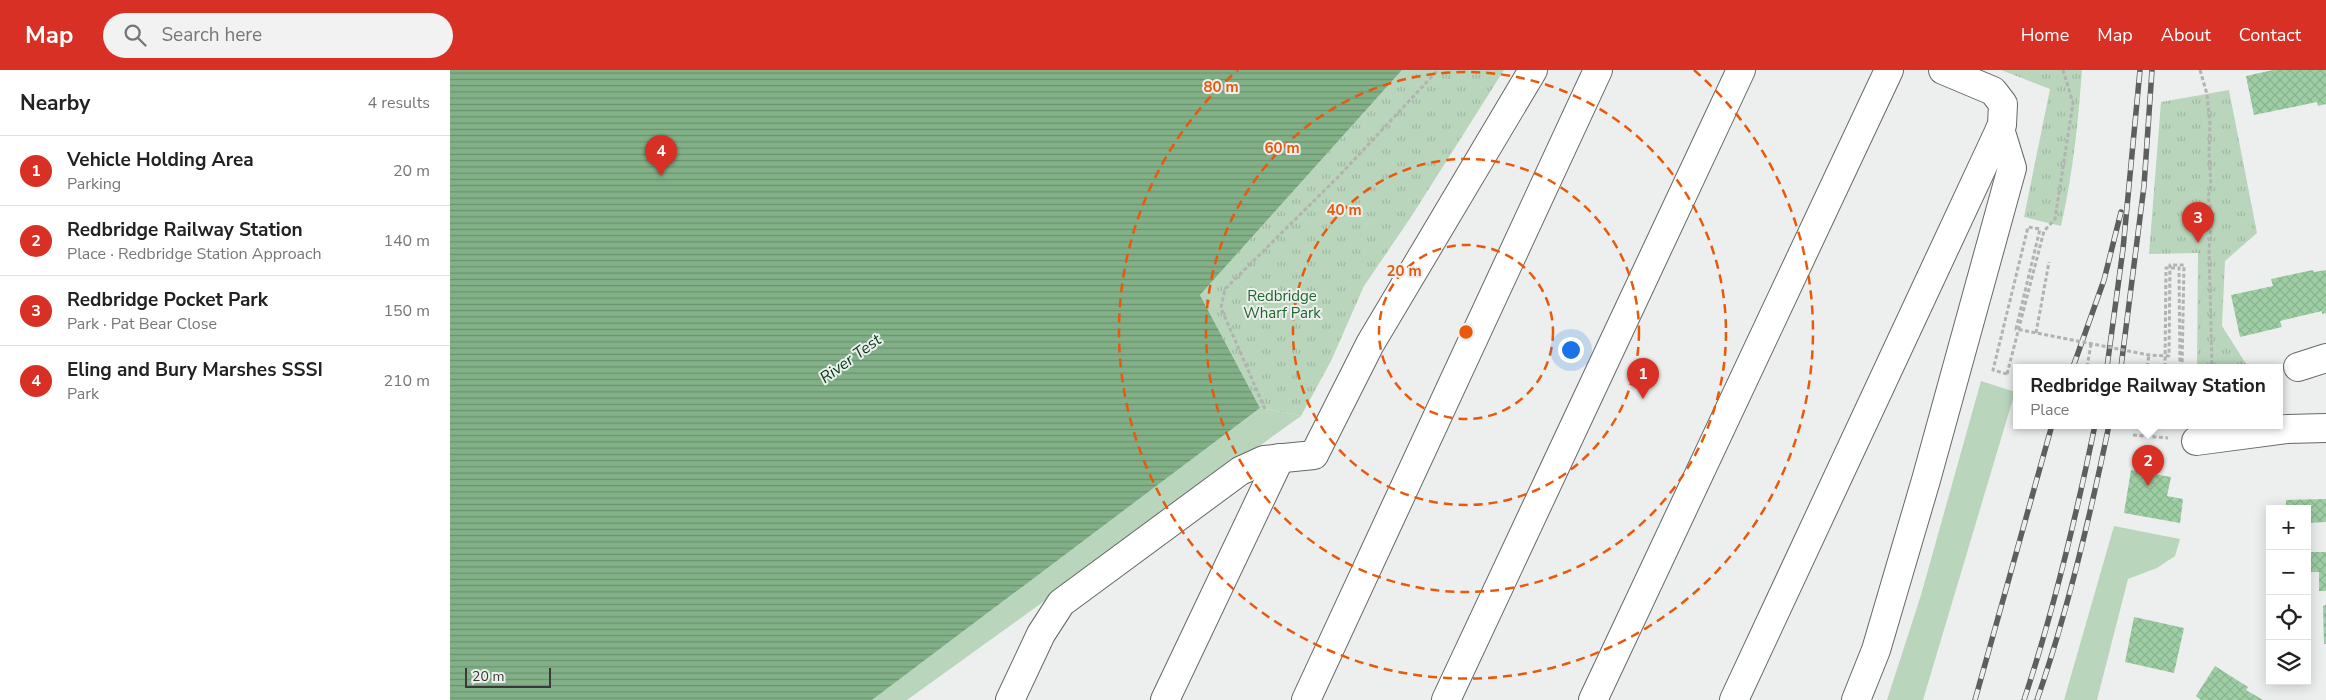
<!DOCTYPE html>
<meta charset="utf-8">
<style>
:root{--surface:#fff;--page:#f2f2f2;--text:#222;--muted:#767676;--line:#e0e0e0;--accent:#d93025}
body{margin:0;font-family:"Nunito Sans",sans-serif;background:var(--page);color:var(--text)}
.controls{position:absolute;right:15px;bottom:15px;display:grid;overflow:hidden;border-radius:0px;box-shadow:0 2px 12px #0003}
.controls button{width:45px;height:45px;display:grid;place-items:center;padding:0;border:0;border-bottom:1px solid var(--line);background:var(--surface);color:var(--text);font:25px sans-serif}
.scale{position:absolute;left:15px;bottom:12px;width:86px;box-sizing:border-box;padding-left:5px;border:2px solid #383938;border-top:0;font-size:14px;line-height:18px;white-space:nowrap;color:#383938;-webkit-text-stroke:4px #ecefed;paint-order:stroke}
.you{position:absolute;left:1120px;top:279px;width:18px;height:18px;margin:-12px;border:4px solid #fff;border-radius:50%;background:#1a73e8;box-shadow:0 0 0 8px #1a73e833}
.badge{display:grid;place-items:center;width:32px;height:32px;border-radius:50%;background:var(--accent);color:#fff;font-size:16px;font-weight:700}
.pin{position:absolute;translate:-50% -41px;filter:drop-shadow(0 1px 2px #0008)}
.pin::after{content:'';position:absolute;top:26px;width:18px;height:15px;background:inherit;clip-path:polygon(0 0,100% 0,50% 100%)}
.popup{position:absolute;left:1563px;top:294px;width:270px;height:65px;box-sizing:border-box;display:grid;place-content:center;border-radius:0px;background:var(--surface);filter:drop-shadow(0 1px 4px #0005);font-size:16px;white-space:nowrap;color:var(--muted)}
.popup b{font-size:19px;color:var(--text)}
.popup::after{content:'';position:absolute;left:50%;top:100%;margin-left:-10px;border:10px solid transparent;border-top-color:var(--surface)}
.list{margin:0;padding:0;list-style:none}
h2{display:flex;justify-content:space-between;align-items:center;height:65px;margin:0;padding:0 20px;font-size:21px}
h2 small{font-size:16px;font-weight:400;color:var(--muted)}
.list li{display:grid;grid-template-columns:32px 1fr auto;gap:15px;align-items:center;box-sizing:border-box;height:70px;padding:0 20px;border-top:1px solid var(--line)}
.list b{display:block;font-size:19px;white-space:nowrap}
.list p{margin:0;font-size:16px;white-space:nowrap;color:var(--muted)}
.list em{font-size:16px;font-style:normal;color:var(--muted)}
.icon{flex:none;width:28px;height:28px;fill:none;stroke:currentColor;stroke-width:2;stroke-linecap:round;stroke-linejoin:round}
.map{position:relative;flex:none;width:1876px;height:630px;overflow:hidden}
header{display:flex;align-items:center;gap:30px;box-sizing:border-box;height:70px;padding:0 25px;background:var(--accent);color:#fff}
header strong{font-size:24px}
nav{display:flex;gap:28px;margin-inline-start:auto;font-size:18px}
.search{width:350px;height:45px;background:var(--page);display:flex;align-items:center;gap:12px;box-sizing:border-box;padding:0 18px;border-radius:28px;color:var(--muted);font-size:19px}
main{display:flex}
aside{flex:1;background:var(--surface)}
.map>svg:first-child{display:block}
.grass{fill:#b9d6bc}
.park{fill:url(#park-tufts)}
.water{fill:url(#water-rules)}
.building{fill:url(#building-cross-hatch)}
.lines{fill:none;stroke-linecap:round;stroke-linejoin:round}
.minor-casing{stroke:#656866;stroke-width:30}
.path{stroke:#b1b3b1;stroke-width:3;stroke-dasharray:4 2.5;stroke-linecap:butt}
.minor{stroke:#fff;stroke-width:28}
.rail-casing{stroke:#5d5f5e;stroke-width:5.5}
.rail{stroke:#ecefed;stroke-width:4;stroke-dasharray:11;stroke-linecap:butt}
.path-bridge{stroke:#b1b3b1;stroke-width:3;stroke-dasharray:4 2.5;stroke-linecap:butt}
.ring{fill:none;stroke:#e8590c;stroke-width:2.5;stroke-dasharray:9 6}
.labels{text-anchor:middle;stroke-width:4;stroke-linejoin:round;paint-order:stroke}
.park-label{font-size:15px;fill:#216530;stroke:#ecefed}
.water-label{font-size:16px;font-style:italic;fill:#003810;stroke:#ecefed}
.centre{fill:#e8590c;stroke:#ecefed;stroke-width:2.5}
.ring-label{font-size:15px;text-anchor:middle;font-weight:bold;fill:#e8590c;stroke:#ecefed;stroke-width:4;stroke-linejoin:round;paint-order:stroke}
</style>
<header>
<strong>Map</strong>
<div class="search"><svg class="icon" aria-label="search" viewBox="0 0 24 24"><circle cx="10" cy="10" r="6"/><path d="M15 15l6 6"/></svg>Search here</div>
<nav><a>Home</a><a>Map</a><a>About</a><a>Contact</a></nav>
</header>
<main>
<aside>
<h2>Nearby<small>4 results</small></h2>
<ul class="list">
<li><span class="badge">1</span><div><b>Vehicle Holding Area</b><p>Parking</p></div><em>20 m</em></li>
<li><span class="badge">2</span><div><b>Redbridge Railway Station</b><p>Place · Redbridge Station Approach</p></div><em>140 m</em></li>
<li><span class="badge">3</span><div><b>Redbridge Pocket Park</b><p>Park · Pat Bear Close</p></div><em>150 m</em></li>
<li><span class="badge">4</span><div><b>Eling and Bury Marshes SSSI</b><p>Park</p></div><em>210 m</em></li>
</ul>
</aside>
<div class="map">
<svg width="1876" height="630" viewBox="0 0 1876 630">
<defs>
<pattern id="park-tufts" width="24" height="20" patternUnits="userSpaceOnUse" patternTransform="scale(1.25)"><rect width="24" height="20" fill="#b9d6bc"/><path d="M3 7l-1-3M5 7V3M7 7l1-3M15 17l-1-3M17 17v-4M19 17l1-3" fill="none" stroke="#a0b8a2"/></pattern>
<pattern id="water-rules" width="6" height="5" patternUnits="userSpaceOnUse" patternTransform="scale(1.25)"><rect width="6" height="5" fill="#82b188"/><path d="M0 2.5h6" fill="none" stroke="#6b9170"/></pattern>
<pattern id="building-cross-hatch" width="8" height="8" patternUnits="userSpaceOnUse" patternTransform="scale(1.25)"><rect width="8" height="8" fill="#9ecfa4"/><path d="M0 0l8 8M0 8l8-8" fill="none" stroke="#89b28e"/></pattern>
</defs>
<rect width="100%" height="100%" fill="#ecefed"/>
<!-- grass -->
<g class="grass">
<polygon points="1531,311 1565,322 1473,630 1437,630 1471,525"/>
<polygon points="810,338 851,346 457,630 422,630"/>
<polygon points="1664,456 1730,469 1725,486 1707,498 1678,509 1647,630 1614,630"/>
</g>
<!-- park -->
<g class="park">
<polygon points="952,0 1054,0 961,147 914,216 881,291 851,346 810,338 750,225"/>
<path d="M1551,0H1632C1628,53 1623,104 1611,156L1574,147L1600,19Z"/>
<polygon points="1779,20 1807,163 1775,191 1772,256 1798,297 1747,297 1748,183 1699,184 1711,32"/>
</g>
<!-- water -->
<polygon class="water" points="0,0 952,0 750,225 810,338 422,630 0,630"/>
<!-- building -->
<g class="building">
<polygon points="1823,0 1876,0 1876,34 1868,36 1867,32 1804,45 1796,6"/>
<polygon points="1863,200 1864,202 1876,200 1876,243 1872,244 1872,241 1830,251 1832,257 1790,267 1781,225 1823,216 1821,209"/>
<polygon points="1681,400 1721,407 1717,426 1733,429 1730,453 1674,443"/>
<polygon points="1876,429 1876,452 1857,453 1857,439 1836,439 1836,430"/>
<polygon points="1857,482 1876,482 1876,521 1869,521 1869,502 1857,502"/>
<polygon points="1876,535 1876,574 1874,574 1873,536"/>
<polygon points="1684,547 1734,558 1724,603 1675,592"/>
<polygon points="1765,596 1798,617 1796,620 1813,630 1751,630 1746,626"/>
</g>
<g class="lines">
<!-- minor casing -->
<g class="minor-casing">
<g id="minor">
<polyline points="1848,297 1876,288"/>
<polyline points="1746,371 1837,359 1876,358"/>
<polyline points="560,630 591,564 611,533 790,401 814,390 864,385 920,274 1083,0"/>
<polyline points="715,630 830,388"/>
<polyline points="856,630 1148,0"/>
<polyline points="996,630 1291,0"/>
<polyline points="1143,630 1439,0"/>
<polyline points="1284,630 1552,55 1553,34 1543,21 1493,0"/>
<polyline points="1406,630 1426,580 1476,410 1562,98 1550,59"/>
</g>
</g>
<!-- path -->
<g class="path">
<polyline points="1750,0 1757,24 1760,54 1759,84 1761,116 1758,127 1762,144 1759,179 1762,297"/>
<polyline points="1586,263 1599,192"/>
<polyline points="1637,297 1641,274"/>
<polyline points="1697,297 1699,285"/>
<polyline points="1715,297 1716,198 1729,198 1730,297"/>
<polyline points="1557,304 1594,161 1605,149 1623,33 1613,0"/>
<polyline points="815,339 771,238 775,219 889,106 988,0"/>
<polyline points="1683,365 1718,368"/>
</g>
<!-- minor -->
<use href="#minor" class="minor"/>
<!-- rail casing -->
<g class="rail-casing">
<g id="rail">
<polyline points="1623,297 1654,210 1671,142"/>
<polyline points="1657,297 1673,179 1690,0"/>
<polyline points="1671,297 1694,116 1702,0"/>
<polyline points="1525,630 1602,355"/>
<path d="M1574,630C1604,540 1626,447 1645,355"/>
<path d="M1587,630C1618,541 1640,447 1659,355"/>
</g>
</g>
<!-- rail -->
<use href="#rail" class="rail"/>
<!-- path-bridge -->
<polyline class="path-bridge" points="1557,304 1543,300 1578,157 1590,159 1566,259 1699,285 1719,286 1720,195 1734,195 1732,297"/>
</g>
<!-- distance rings -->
<g class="ring">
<circle cx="1016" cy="262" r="87"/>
<circle cx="1016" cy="262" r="173"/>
<circle cx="1016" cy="262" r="260"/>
<path d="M1244 0A347 347 0 1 1 788 0"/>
</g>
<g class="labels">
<!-- park labels -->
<g class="park-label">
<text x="832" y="231">Redbridge<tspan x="832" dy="17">Wharf Park</tspan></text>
</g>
<!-- water labels -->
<g class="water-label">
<text transform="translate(400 288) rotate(-36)" y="6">River Test</text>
</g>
</g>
<circle cx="1016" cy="262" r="8" class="centre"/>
<g class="ring-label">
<text x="771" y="22">80 m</text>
<text x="832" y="83">60 m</text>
<text x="894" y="145">40 m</text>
<text x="954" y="206">20 m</text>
</g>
</svg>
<div class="controls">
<button>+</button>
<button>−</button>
<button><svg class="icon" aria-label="locate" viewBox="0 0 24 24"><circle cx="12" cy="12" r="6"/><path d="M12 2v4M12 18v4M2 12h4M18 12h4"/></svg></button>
<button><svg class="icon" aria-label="layers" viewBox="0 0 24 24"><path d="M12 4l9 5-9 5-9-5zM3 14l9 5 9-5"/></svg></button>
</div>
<div class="scale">20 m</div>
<div class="you"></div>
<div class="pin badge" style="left:1193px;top:329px">1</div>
<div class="pin badge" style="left:1698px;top:416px">2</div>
<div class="popup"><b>Redbridge Railway Station</b>Place</div>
<div class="pin badge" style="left:1748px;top:173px">3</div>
<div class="pin badge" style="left:211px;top:106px">4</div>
</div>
</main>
